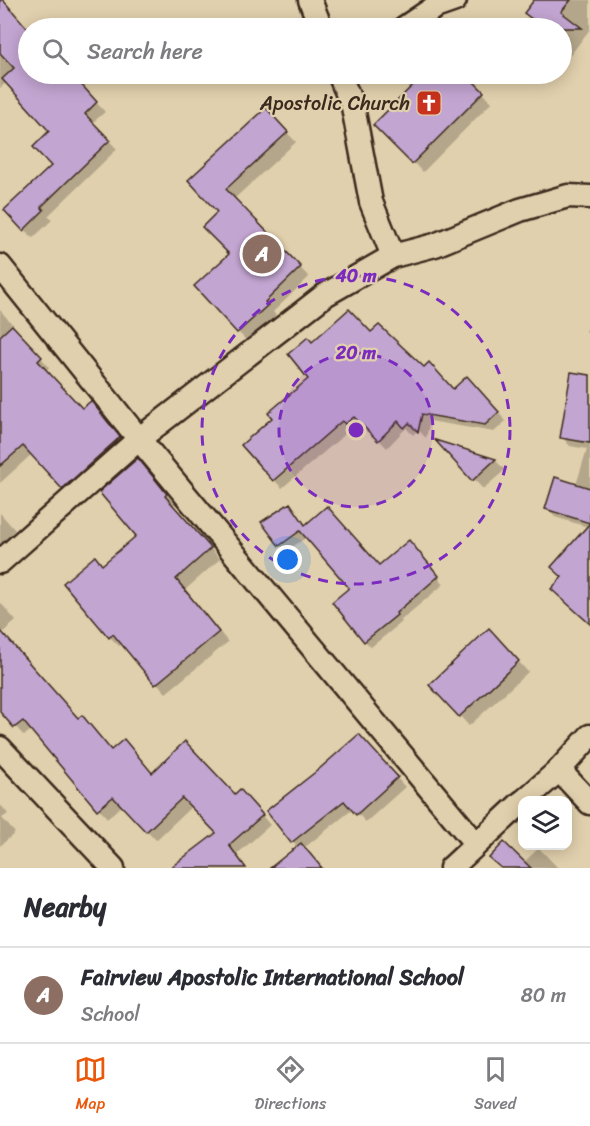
<!DOCTYPE html>
<style>
:root{--surface:#fff;--page:#f7f7f7;--text:#2b2b33;--muted:#7c7c81;--line:#e1e1e2;--accent:#ea580c}
body{margin:0;font-family:Sriracha,sans-serif;background:var(--page);color:var(--text)}
.controls{position:absolute;right:18px;bottom:18px;display:grid;overflow:hidden;border-radius:12px;box-shadow:0 3px 15px #0003}
.controls button{width:54px;height:54px;display:grid;place-items:center;padding:0;border:0;border-bottom:2px solid var(--line);background:var(--surface);color:var(--text);font:30px sans-serif}
.you{position:absolute;left:288px;top:560px;width:21px;height:21px;margin:-15px;border:4px solid #fff;border-radius:50%;background:#1a73e8;box-shadow:0 0 0 9px #1a73e833}
.badge{display:grid;place-items:center;width:39px;height:39px;border-radius:50%;background:var(--accent);color:#fff;font-size:20px;font-weight:700}
.pin{position:absolute;translate:-50% -50%;border:3px solid #fff;box-shadow:0 2px 6px #0006}
.list{margin:0;padding:0;list-style:none}
h2{display:flex;justify-content:space-between;align-items:center;height:78px;margin:0;padding:0 24px;font-size:26px}
h2 small{font-size:20px;font-weight:400;color:var(--muted)}
.list li{display:grid;grid-template-columns:39px 1fr auto;gap:18px;align-items:center;box-sizing:border-box;height:96px;padding:0 24px;border-top:2px solid var(--line)}
.list b{display:block;font-size:22px;white-space:nowrap}
.list p{margin:0;font-size:20px;white-space:nowrap;color:var(--muted)}
.list em{font-size:20px;font-style:normal;color:var(--muted)}
.icon{flex:none;width:33px;height:33px;fill:none;stroke:currentColor;stroke-width:2;stroke-linecap:round;stroke-linejoin:round}
.map{position:relative;flex:none;width:590px;height:868px;overflow:hidden}
.search{position:absolute;background:var(--surface);box-shadow:0 3px 15px #0003;left:18px;right:18px;top:18px;height:66px;display:flex;align-items:center;gap:15px;box-sizing:border-box;padding:0 21px;border-radius:33px;color:var(--muted);font-size:22px}
.sheet{height:174px;background:var(--surface)}
nav{display:flex;justify-content:space-around;align-items:center;box-sizing:border-box;height:84px;border-top:2px solid var(--line);background:var(--surface);font-size:16px;color:var(--muted)}
nav a{display:grid;justify-items:center;gap:3px}
nav .on{color:var(--accent)}
.map>svg:first-child{display:block}
.shadow{fill:#0003}
.building{fill:#c3a5d1;stroke:#3b2a1e;stroke-width:1.5}
.lines{fill:none;stroke-linecap:round;stroke-linejoin:round}
.street-casing{stroke:#3b2a1e;stroke-width:27}
.street{stroke:#e1d0ad;stroke-width:22}
.ring{fill:none;stroke:#7b2cbf;stroke-width:3;stroke-dasharray:10 8}
.labels{text-anchor:middle;stroke-width:4.5;stroke-linejoin:round;paint-order:stroke}
.poi-label{font-size:20px;fill:#3b2a1e;stroke:#e1d0ad;text-anchor:end}
.centre{fill:#7b2cbf;stroke:#e1d0ad;stroke-width:3}
.ring-label{font-size:18px;text-anchor:middle;font-weight:bold;fill:#7b2cbf;stroke:#e1d0ad;stroke-width:4.5;stroke-linejoin:round;paint-order:stroke}
</style>
<div class="map">
<svg width="590" height="868" viewBox="0 0 590 868">
<rect width="100%" height="100%" fill="#e1d0ad"/>
<filter id="ink" filterUnits="userSpaceOnUse"><feTurbulence type="fractalNoise" baseFrequency=".0167" numOctaves="2"/><feDisplacementMap in="SourceGraphic" scale="12" xChannelSelector="R" yChannelSelector="G"/><feConvolveMatrix kernelMatrix="1 2 1 2 8 2 1 2 1" color-interpolation-filters="sRGB"/></filter>
<g filter="url(#ink)">
<!-- shadow -->
<g class="shadow">
<polygon points="0,0 28,29 28,74 70,74 105,112 92,123 117,149 48,216 52,220 33,238 6,210 53,166 51,132 7,82 0,88"/>
<polygon points="535,0 590,0 590,29 566,61 562,57 562,28 542,28 535,21"/>
<polygon points="426,74 464,74 492,102 423,172 375,125"/>
<polygon points="275,120 296,142 234,199 309,277 273,312 276,315 247,341 238,332 231,255 219,212 190,180"/>
<polygon points="0,310 49,367 46,371 83,410 91,403 128,447 72,497 32,454 0,483"/>
<polygon points="590,324 590,335 586,331"/>
<polygon points="371,334 454,391 475,387 506,421 494,432 430,421 426,438 418,430 413,435 406,428 387,448 363,424 354,432 351,429 282,488 274,480 275,418 310,380 313,344"/>
<polygon points="590,377 590,623 563,577 588,527 555,517 547,509 576,485 587,449 570,446 562,437"/>
<polygon points="440,443 495,460 505,470 483,489"/>
<polygon points="147,470 175,504 173,506 220,559 185,590 228,642 166,693 123,643 119,646 110,637 103,566 138,536"/>
<polygon points="290,505 307,526 379,566 415,548 444,584 401,620 402,622 371,647 365,641 351,588 307,537 286,551 280,545"/>
<polygon points="0,513 15,530 10,535 18,544 0,560"/>
<polygon points="0,602 16,621 2,633 79,720 82,717 112,751 153,774 249,800 270,825 236,855 246,868 172,868 218,833 192,806 156,840 123,805 107,818 32,729 24,736 16,727 0,710"/>
<polygon points="499,640 528,672 469,726 460,716"/>
<polygon points="368,745 405,787 366,822 353,809 304,848 322,868 272,868 298,847 268,812"/>
<polygon points="0,804 8,814 2,818 15,833 0,846"/>
<polygon points="539,848 558,868 502,868 523,863"/>
</g>
<!-- building -->
<g class="building">
<polygon points="0,0 3,0 28,29 28,74 72,74 97,102 85,114 110,140 41,207 44,210 23,231 4,210 51,166 33,147 49,131 2,79 14,68 0,53"/>
<polygon points="534,0 571,0 561,12 582,28 544,28 524,13"/>
<polygon points="424,74 466,74 484,92 412,164 373,125"/>
<polygon points="266,108 288,132 226,189 301,267 265,302 268,305 237,333 194,286 229,254 202,227 217,212 188,180"/>
<polygon points="349,309 371,332 379,325 424,367 429,362 453,389 467,376 499,412 485,425 422,414 418,432 409,423 404,428 398,421 378,441 354,417 345,424 342,421 273,481 241,445 272,418 268,413 308,379 288,354 308,337 312,342"/>
<polygon points="12,325 42,357 38,361 82,408 91,401 120,437 62,489 23,446 0,466 0,336"/>
<polygon points="571,372 590,375 590,443 560,438"/>
<polygon points="435,440 496,459 472,481"/>
<polygon points="138,458 167,494 165,496 211,548 176,579 219,632 155,685 113,634 109,638 63,583 95,556 102,565 136,536 99,492"/>
<polygon points="555,477 590,488 590,624 551,589 562,577 551,567 590,523 545,509"/>
<polygon points="290,503 305,525 327,506 379,565 409,540 439,576 396,613 397,615 364,642 332,602 349,588 300,531 279,546 261,522"/>
<polygon points="489,628 519,661 459,717 429,685"/>
<polygon points="0,630 78,718 82,715 111,750 124,739 152,773 185,741 235,794 240,789 263,815 229,845 246,868 170,868 216,833 182,798 146,832 113,797 97,810 23,721 14,728 0,712"/>
<polygon points="359,734 398,777 356,815 344,801 291,843 266,811 318,770"/>
<polygon points="504,842 531,868 501,868 489,858"/>
<polygon points="301,843 322,868 270,868"/>
</g>
<g class="lines">
<!-- street casing -->
<g class="street-casing">
<g id="street">
<polyline points="310,0 321,28"/>
<polyline points="404,28 435,7 455,0"/>
<polyline points="339,74 353,107 371,202 393,256"/>
<polyline points="0,266 139,439 476,844"/>
<polyline points="0,562 139,439 325,295 393,256 435,245 520,210 568,196 590,197"/>
<polyline points="0,748 113,868"/>
<polyline points="559,770 590,803"/>
<polyline points="525,800 559,770 590,736"/>
<polyline points="451,868 522,802"/>
</g>
</g>
<!-- street -->
<use href="#street" class="street"/>
</g>
</g>
<!-- distance rings -->
<circle cx="356" cy="430" r="77" fill="#7b2cbf" fill-opacity=".12"/>
<g class="ring">
<circle cx="356" cy="430" r="77"/>
<circle cx="356" cy="430" r="154"/>
</g>
<!-- icons -->
<defs>
<g id="church-square" transform="scale(1.35)"><rect x="-9" y="-9" width="18" height="18" rx="4" fill="#c8321e" stroke="#e1d0ad"/><path d="M-1.2-6h2.4v3.5h3.3v2.4h-3.3V6h-2.4V-.1h-3.3v-2.4h3.3Z" fill="#fff"/></g>
</defs>
<g fill-rule="evenodd">
<use href="#church-square" x="429" y="103"/>
</g>
<g class="labels">
<!-- poi labels -->
<g class="poi-label">
<text x="410" y="110">Apostolic Church</text>
</g>
</g>
<circle cx="356" cy="430" r="9" class="centre"/>
<g class="ring-label">
<text x="356" y="282">40 m</text>
<text x="356" y="359">20 m</text>
</g>
</svg>
<div class="controls">
<button><svg class="icon" aria-label="layers" viewBox="0 0 24 24"><path d="M12 4l9 5-9 5-9-5zM3 14l9 5 9-5"/></svg></button>
</div>
<div class="you"></div>
<div class="pin badge" style="left:262px;top:254px;background:#8d6e63">A</div>
<div class="search"><svg class="icon" aria-label="search" viewBox="0 0 24 24"><circle cx="10" cy="10" r="6"/><path d="M15 15l6 6"/></svg>Search here</div>
</div>
<section class="sheet">
<h2>Nearby<small></small></h2>
<ul class="list">
<li><span class="badge" style="background:#8d6e63">A</span><div><b>Fairview Apostolic International School</b><p>School</p></div><em>80 m</em></li>
</ul>
</section>
<nav>
<a class="on"><svg class="icon" aria-label="map" viewBox="0 0 24 24"><path d="M3 6l6-2 6 2 6-2v14l-6 2-6-2-6 2zM9 4v14M15 6v14"/></svg>Map</a>
<a><svg class="icon" aria-label="directions" viewBox="0 0 24 24"><path d="M12 3l9 9-9 9-9-9zM9 14v-3h6M13 9l2 2-2 2"/></svg>Directions</a>
<a><svg class="icon" aria-label="saved" viewBox="0 0 24 24"><path d="M7 4h10v16l-5-4-5 4z"/></svg>Saved</a>
</nav>
